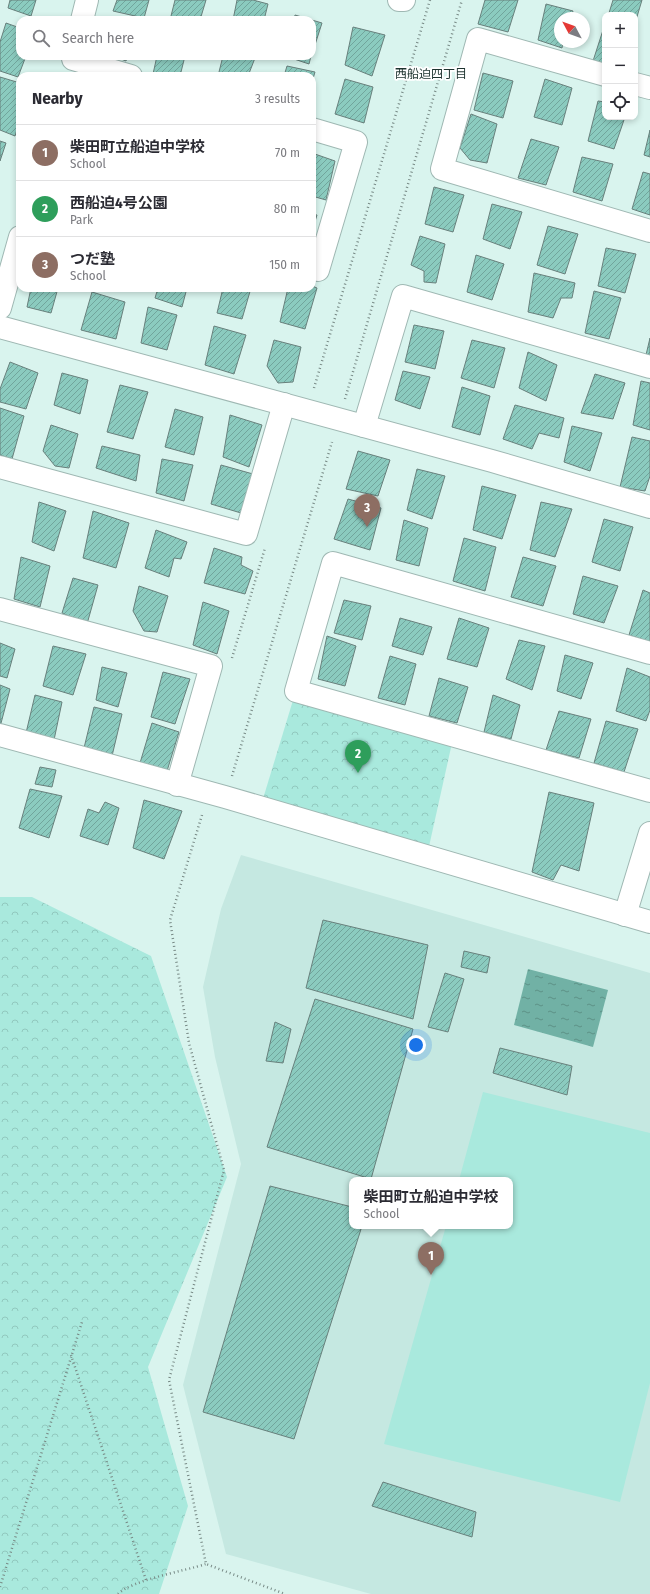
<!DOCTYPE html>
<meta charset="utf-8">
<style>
:root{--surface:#fff;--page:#f7f7f7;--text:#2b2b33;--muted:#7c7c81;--line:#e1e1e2;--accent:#2563eb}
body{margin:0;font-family:"Fira Sans Condensed","Noto Sans JP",sans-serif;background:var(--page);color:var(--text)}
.controls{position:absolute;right:12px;top:12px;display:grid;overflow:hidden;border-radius:8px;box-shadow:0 2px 6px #0003}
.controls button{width:36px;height:36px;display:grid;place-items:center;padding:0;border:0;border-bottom:1px solid var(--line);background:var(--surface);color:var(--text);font:20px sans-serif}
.compass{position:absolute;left:554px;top:12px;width:36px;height:36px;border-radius:50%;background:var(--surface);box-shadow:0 2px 6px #0003;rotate:311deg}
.you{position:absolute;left:416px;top:1045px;width:14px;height:14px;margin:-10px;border:3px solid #fff;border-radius:50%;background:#1a73e8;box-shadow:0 0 0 6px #1a73e833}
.badge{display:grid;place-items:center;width:26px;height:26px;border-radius:50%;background:var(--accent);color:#fff;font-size:13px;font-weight:700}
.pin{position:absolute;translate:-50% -33px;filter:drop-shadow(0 1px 2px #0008)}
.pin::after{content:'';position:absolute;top:21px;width:14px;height:12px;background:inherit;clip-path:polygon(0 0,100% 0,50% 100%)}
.popup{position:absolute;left:349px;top:1177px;width:164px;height:52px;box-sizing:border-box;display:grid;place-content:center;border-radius:8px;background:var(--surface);filter:drop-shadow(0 1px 3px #0005);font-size:13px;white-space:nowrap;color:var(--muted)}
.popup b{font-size:15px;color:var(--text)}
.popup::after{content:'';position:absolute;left:50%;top:100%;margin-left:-8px;border:8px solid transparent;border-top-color:var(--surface)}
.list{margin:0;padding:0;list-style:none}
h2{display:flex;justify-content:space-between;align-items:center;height:52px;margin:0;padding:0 16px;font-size:17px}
h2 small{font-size:13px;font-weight:400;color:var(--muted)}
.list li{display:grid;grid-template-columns:26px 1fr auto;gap:12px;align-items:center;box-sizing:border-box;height:56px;padding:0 16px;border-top:1px solid var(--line)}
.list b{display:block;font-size:15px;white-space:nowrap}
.list p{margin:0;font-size:13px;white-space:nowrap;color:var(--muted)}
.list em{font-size:13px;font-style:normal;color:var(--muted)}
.icon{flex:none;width:22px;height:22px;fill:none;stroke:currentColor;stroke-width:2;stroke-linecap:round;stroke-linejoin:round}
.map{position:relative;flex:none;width:650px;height:1594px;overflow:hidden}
.search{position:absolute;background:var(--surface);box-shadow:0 2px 6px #0003;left:16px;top:16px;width:300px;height:44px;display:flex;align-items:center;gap:10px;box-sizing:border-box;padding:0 14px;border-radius:12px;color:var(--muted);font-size:15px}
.panel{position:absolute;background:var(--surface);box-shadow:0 2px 6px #0003;left:16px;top:72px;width:300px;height:220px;border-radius:12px}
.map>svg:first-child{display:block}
.built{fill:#c5e8e1;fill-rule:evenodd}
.forest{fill:url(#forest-crowns)}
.garden{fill:#a9e9dd}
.water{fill:url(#water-ripples)}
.building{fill:url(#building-hatch);stroke:#68807c}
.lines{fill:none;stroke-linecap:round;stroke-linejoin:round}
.minor-casing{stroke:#9fb8b3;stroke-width:24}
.path{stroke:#788a86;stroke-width:2.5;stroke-dasharray:1 3;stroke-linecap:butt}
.minor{stroke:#fff;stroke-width:22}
.labels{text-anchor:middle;stroke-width:3.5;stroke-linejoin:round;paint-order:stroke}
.neighbourhood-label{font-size:12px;fill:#1d332f;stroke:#fff}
</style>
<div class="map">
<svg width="650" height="1594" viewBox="0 0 650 1594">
<defs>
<pattern id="forest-crowns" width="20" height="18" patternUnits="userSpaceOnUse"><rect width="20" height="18" fill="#a9e9dd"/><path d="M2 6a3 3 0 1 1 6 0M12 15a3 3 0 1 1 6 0" fill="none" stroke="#91c8be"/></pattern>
<pattern id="water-ripples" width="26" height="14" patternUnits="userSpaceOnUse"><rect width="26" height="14" fill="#71b1a5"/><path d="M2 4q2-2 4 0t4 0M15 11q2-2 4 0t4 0" fill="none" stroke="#5d9187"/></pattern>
<pattern id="building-hatch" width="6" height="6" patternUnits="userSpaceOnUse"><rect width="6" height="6" fill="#8bcbbf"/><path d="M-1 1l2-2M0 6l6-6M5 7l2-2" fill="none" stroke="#71a59c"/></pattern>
</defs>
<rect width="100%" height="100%" fill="#d9f4ee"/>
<!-- built -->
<path class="built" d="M241,855L650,973V1594H371L226,1554L183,1385L241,1164L215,1057L203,987L221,909ZM352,1180H510V1226H352Z"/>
<!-- forest -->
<g class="forest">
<polygon points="294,697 452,743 428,851 262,802"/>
<polygon points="0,897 32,897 151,956 227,1177 148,1367 188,1506 159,1594 0,1594"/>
</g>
<!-- garden -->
<polygon class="garden" points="483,1092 650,1133 650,1383 620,1502 384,1444 446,1226 510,1226 510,1180 459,1180"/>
<!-- water -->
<polygon class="water" points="528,969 608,990 593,1047 514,1025"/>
<!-- building -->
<g class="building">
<polygon points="10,0 36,0 31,16 8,8"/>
<polygon points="117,0 149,0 144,18 113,11"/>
<polygon points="175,0 206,0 200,20 170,20"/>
<polygon points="237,0 253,0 268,4 264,20 233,20"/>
<polygon points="485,0 518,0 508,32 478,24"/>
<polygon points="613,0 642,0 636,20 635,15 609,13"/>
<polygon points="546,4 573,11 571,18 560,18 560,42 563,42 562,48 538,40"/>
<polygon points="295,15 322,23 312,54 312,20 294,20"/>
<polygon points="6,23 20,28 20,56 26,56 18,77 0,71 0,42"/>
<polygon points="605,24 605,64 593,61"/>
<polygon points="353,27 385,35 372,76 345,65"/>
<polygon points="113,56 128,56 126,61"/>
<polygon points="157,56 185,56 180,76 153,74"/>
<polygon points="223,56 250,56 255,58 248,76 218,76"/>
<polygon points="285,56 311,56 309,64"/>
<polygon points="287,66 315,72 312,82 312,76 284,76"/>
<polygon points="483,73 513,81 503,118 474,110"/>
<polygon points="0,77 20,83 20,120 15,136 0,130"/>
<polygon points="345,79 373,87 364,123 335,114"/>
<polygon points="545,79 572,88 562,125 534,117"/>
<polygon points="598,101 605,102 605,117 625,117 614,149 588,141"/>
<polygon points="471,114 497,124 487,163 470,160 460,148"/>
<polygon points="650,130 650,157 644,155"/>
<polygon points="531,139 559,147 546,185 518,178"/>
<polygon points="0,141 6,143 0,161"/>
<polygon points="312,153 335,161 326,200 312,196"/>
<polygon points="582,157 613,164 602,201 573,192"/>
<polygon points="643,172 650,174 650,215 632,209"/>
<polygon points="434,187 464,195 453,232 425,224"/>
<polygon points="492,204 522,212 510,249 483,239"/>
<polygon points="312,214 317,215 312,231"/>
<polygon points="548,226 578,234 565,274 537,265"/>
<polygon points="420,236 445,244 436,283 424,282 424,271 411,265"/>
<polygon points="606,248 636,254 625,293 598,286"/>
<polygon points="476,255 504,264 492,300 467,292"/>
<polygon points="534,273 575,283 572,298 561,298 553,318 528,312"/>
<polygon points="312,286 317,288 305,329 280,322 288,288 312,288"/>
<polygon points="31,288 58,288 51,313 27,307"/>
<polygon points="158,288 187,288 182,307 155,298"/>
<polygon points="223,288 251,288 242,319 217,313"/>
<polygon points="594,291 621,298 609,339 585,333"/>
<polygon points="92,292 125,302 116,339 81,330"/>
<polygon points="148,307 177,315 167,350 141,343"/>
<polygon points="414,325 444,331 435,369 405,362"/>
<polygon points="214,326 246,335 234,374 205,365"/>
<polygon points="650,338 650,356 646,355"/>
<polygon points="274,340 301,347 293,382 278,383 267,366"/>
<polygon points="472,340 505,348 494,388 461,378"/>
<polygon points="528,352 557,365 546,401 519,388"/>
<polygon points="10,362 38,373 26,409 0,402 0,389"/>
<polygon points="403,371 430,377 420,409 395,400"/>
<polygon points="62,373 88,380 80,414 54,405"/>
<polygon points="595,374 625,383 613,419 581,413"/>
<polygon points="641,381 650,383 650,430 633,425"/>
<polygon points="120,385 148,392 133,439 107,432"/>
<polygon points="462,387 490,396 480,435 452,427"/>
<polygon points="515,405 564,418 559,438 539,433 532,449 503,439"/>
<polygon points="0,408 24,416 12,459 0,455"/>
<polygon points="175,409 203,417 194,455 165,447"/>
<polygon points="230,415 262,425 249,467 223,457"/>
<polygon points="51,425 78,434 69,468 55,466 43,451"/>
<polygon points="572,426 602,433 590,471 564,462"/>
<polygon points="632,437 650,441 650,476 645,491 620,487"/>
<polygon points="102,446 140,455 136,481 96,468"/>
<polygon points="358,451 390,460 378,496 346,489"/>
<polygon points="162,459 193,465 184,501 156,493"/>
<polygon points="221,465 253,474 241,513 211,504"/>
<polygon points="417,469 445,476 432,519 407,510"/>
<polygon points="482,486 516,495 502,539 473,530"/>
<polygon points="348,499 381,508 370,550 334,539"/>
<polygon points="39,502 66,511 54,551 32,542"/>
<polygon points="541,502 572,509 555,557 530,550"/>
<polygon points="93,511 129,523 116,568 83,558"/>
<polygon points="604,519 633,527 620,571 592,562"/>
<polygon points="404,520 428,528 419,566 396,560"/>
<polygon points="156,530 187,542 181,559 174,558 169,577 145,568"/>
<polygon points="464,538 496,547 485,591 453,581"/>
<polygon points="214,548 242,557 241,565 253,571 245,594 204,583"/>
<polygon points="21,557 50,566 40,607 14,599"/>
<polygon points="523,557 556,566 543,606 511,597"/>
<polygon points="583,576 618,586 604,623 573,614"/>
<polygon points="73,578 98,585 87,624 62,613"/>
<polygon points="139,586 168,596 157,632 144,631 133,611"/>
<polygon points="643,590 650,593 650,642 629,635"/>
<polygon points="344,600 371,606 362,640 334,633"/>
<polygon points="203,602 229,611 217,654 193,645"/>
<polygon points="400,618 432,627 423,655 392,646"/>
<polygon points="459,618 489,628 477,667 447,659"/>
<polygon points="327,636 356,646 345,686 318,679"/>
<polygon points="519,640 545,646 532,690 506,679"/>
<polygon points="0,643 15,649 7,678 0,676"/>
<polygon points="53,646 86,654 73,695 43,686"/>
<polygon points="565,655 593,663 581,699 557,691"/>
<polygon points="390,656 416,664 405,705 378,698"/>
<polygon points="102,667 127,673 118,707 96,700"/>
<polygon points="627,668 650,677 650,710 646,721 616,711"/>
<polygon points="163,672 190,679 175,724 151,717"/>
<polygon points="439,678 468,687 457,723 429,716"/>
<polygon points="0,685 10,689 0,727"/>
<polygon points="35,695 62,702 54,740 26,733"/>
<polygon points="493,695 520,705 511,739 484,732"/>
<polygon points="94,707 122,714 112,756 84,748"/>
<polygon points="559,711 591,719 579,758 546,750"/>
<polygon points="606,721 638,729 624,772 594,763"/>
<polygon points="152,723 179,732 167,771 140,763"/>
<polygon points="40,767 56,770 52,787 35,784"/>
<polygon points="30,789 62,796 49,838 19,828"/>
<polygon points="549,792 594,803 579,871 561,865 553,880 532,872"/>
<polygon points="144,800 182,811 164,859 133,848"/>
<polygon points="105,802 119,808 108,845 80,836 88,809 99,813"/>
<polygon points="323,920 428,945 413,1019 306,988"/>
<polygon points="464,951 490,957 487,973 461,967"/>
<polygon points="445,973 464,979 448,1032 428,1027"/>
<polygon points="315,999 413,1029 371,1179 267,1147"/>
<polygon points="275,1022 291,1029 283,1063 266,1061"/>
<polygon points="500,1048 572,1066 567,1095 493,1073"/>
<polygon points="270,1186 352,1207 352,1226 362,1226 294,1439 203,1412"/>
<polygon points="383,1482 476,1512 472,1537 372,1506"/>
</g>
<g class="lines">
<!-- minor casing -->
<g class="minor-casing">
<g id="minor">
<polyline points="399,0 404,0"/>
<polyline points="82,20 87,0"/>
<polyline points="73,59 131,76"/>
<polyline points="605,75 478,39 442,169 650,231"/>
<polyline points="635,84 650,88"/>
<polyline points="312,129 356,142 318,270 312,268"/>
<polyline points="0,308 20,237"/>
<polyline points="0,327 492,461 650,507"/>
<polyline points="364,426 403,296 650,367"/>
<polyline points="0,467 246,534 284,404"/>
<polyline points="0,609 211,666 177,785"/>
<polyline points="650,653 333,563 296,691 650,791"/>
<polyline points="0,735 225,797 650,922"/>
<polyline points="625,915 650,833"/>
</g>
</g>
<!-- path -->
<g class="path">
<polyline points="314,388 430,0"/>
<polyline points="345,399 462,0"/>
<polyline points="232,658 265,548"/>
<polyline points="232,776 332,442"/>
<polyline points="202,815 170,920 189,1043 224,1170 169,1380 206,1564 285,1594"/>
<polyline points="71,1355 146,1580"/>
<polyline points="0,1587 82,1322"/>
<path d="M118,1594C132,1580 184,1571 206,1564"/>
</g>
<!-- minor -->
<use href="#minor" class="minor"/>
</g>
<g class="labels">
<!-- neighbourhood labels -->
<g class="neighbourhood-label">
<text x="431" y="78">西船迫四丁目</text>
</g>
</g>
</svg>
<div class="controls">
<button>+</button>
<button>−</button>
<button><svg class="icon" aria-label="locate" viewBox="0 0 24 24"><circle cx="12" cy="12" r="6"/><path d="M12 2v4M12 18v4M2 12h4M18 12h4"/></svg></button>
</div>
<svg class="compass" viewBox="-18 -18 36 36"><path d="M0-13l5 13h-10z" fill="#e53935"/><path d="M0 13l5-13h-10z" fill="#7c7c81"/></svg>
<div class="you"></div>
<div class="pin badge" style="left:431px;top:1275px;background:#8d6e63">1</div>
<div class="popup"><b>柴田町立船迫中学校</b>School</div>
<div class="pin badge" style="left:358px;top:773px;background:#2e9e5b">2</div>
<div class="pin badge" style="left:367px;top:527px;background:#8d6e63">3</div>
<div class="search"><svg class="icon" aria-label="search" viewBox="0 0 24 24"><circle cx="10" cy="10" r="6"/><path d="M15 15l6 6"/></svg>Search here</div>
<section class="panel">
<h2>Nearby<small>3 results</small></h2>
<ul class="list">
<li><span class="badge" style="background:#8d6e63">1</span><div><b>柴田町立船迫中学校</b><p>School</p></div><em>70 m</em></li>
<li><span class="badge" style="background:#2e9e5b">2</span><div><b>西船迫4号公園</b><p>Park</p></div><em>80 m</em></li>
<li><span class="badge" style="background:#8d6e63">3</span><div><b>つだ塾</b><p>School</p></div><em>150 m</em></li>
</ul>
</section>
</div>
